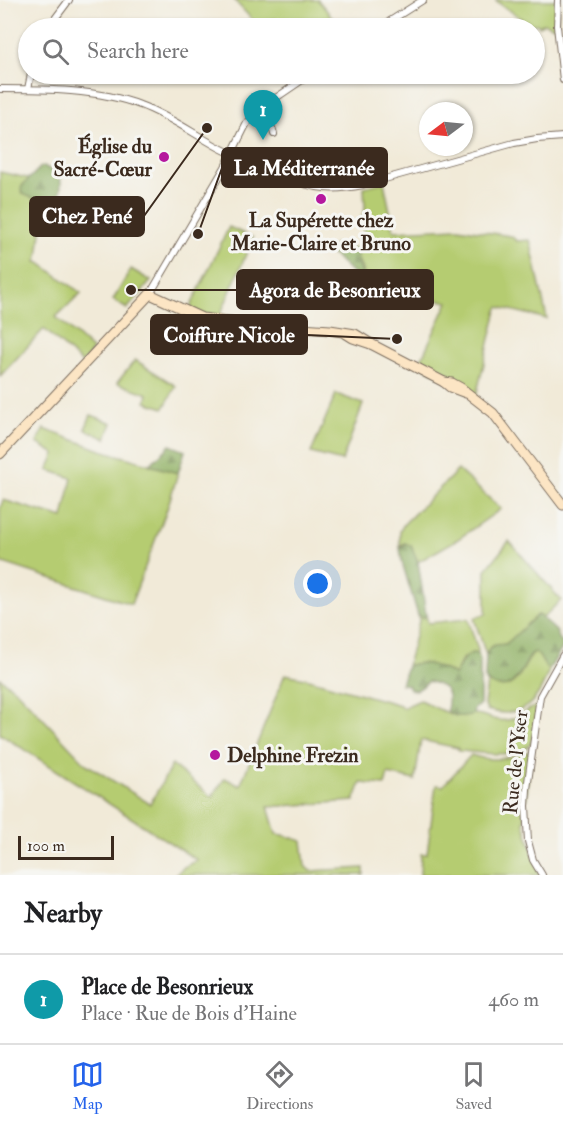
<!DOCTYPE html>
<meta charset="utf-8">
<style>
:root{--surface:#fff;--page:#f6f6f6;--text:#202124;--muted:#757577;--line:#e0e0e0;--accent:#2563eb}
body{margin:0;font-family:"IM FELL Double Pica",serif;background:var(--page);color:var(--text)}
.compass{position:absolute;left:419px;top:102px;width:54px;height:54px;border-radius:50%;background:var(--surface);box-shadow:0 2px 4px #0004;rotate:254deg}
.scale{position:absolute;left:18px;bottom:15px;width:96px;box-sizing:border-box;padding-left:6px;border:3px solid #3b2a1e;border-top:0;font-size:16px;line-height:21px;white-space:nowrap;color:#3b2a1e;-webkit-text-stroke:4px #f6f6f2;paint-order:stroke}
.you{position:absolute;left:318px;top:584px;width:21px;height:21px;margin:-15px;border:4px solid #fff;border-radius:50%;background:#1a73e8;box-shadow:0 0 0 9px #1a73e833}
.badge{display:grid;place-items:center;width:39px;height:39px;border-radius:50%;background:var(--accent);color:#fff;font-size:20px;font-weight:700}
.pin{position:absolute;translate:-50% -50px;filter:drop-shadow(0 2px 3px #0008)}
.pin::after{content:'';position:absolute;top:32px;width:21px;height:18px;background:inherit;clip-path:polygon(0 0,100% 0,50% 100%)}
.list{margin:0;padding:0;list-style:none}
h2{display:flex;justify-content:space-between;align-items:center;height:78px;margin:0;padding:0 24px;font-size:26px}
h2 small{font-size:20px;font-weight:400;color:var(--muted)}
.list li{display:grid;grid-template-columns:39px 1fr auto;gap:18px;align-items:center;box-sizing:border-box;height:90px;padding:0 24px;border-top:2px solid var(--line)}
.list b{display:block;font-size:22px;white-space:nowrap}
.list p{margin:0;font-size:20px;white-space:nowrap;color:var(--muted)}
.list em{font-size:20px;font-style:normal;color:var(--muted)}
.icon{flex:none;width:33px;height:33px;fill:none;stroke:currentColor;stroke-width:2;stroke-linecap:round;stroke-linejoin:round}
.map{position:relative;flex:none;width:563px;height:875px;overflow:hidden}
.search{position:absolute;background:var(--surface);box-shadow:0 2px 4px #0004;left:18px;right:18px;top:18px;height:66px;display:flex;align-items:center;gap:15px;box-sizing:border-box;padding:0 21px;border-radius:33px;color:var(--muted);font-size:22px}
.sheet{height:168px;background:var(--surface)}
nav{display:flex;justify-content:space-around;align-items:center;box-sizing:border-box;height:84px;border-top:2px solid var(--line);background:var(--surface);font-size:16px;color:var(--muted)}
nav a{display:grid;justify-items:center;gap:3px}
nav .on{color:var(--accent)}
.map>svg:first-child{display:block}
.green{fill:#b5cc71;stroke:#787b48;stroke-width:1.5}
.forest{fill:url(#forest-firs);stroke:#666d40;stroke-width:1.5}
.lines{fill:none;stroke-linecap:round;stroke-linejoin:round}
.street-casing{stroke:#7b6d5f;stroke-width:8}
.secondary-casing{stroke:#7b6d5f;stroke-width:11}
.street{stroke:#fff;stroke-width:6}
.secondary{stroke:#fce5c4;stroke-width:9}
.poi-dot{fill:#b5179e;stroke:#f6f6f2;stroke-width:2}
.labels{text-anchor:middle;stroke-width:6;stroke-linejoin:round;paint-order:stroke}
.poi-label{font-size:20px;font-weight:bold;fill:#3b2a1e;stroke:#f6f6f2;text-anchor:end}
.street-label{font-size:20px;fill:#3b2a1e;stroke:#f6f6f2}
.leader{fill:none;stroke:#3b2a1e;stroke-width:2}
.callout-dot{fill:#3b2a1e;stroke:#f6f6f2;stroke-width:2}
.callout{fill:#3b2a1e;stroke:#3b2a1e;stroke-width:2}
.callout-label{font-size:21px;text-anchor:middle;font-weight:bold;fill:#fff}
</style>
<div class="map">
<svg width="563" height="875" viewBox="0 0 563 875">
<defs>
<pattern id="forest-firs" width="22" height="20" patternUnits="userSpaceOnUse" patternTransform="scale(1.5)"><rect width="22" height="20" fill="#90b063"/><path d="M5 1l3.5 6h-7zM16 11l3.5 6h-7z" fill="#778f51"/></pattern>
</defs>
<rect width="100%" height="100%" fill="#f6f6f2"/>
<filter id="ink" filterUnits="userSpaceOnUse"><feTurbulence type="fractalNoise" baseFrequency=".0167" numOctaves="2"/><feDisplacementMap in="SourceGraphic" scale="12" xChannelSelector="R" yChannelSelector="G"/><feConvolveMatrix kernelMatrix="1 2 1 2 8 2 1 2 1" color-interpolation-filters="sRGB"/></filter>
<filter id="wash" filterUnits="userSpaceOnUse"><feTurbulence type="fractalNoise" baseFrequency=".008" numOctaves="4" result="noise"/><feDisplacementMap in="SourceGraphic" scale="24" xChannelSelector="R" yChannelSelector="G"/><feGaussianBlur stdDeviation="1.35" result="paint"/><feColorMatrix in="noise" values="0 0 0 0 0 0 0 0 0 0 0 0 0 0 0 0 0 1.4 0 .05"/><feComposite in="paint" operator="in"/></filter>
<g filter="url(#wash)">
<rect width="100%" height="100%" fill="#f1ead8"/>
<!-- green -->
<g class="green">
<polygon points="234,0 318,0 341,28 283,28 274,19 263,28 260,28"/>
<polygon points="496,0 558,0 557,28 544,23 539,26 537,24 531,25 496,1"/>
<polygon points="0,172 50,183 43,216 38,257 36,262 40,263 81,293 56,317 93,350 82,363 44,329 0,376"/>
<polygon points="384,182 394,231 458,228 511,236 517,241 530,240 547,319 499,307 497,310 476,396 419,364 448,302 390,289 380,289 363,282 364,275 356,254 364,232 362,217 365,209 364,187"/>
<polygon points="229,227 253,238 218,320 188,312"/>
<polygon points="131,269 151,281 127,309 113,300"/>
<polygon points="135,360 176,386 164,408 146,402 148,394 117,383"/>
<polygon points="336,394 363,404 342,461 311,453"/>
<polygon points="91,415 112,423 106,439 85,429"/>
<polygon points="44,429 101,450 178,473 167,509 131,604 0,562 0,509 3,500 63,518 72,478 48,470 55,454 37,443"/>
<polygon points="458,470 501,509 458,539 418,562 411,546 402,544 400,548 400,531 404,524"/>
<path d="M509,541L561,600L543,618L539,615L535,617C529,622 511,642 505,644C496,648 491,642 486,655L474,618L486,614V570Z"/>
<path d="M418,615L421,617H424L426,615L428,623L468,619L478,650V654L472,653L462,659L455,675C440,667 424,659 407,666L419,621Z"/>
<path d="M535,652L539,655L545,666L550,668C546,677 543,687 538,694C526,713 507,716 487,710L484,704L487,682C492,684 497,686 502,686C517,688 525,664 532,654Z"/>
<path d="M285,674L305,678L400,705L402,708L420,700C431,705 444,713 455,715C462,717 468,714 474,714C487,714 495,724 512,719C521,717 528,708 537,706C536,715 535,736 531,743C519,761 476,751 458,751V748L421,740L415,780L388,774L385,785L361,783L354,801L268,807L276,834L283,835L302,841L305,866L310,871L364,868V875H175L184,867L197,860L0,734V678L18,692L86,764L150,804L172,765L212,797L225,778L240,786Z"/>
<path d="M531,751L524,824L540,875H420L421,854H427L436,785L443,786L471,755C494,763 508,758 531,751Z"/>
</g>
<!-- forest -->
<g class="forest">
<path d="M44,166L60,176C62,185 61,193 57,202L51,205L46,215L43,216L39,209V201L23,194L21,190L22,186L41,167Z"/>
<path d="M335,244L358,249C354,260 364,271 363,282L332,254L331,251Z"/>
<path d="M170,445L185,451L178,473L150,465C156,457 164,453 170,445Z"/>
<polygon points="405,543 411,546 418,562 426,615 423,618 418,615 402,562 400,548"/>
<path d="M539,615L556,631L560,640L563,643V647L550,668H547C542,664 541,656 535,652L531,654C521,672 510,700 485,680L486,655L489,648L495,645L506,644L535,617Z"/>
<path d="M472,653L478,654L480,660V704L474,709L473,714C465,717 452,718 447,710C451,691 447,686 428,681C422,687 418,692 410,689L408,685L401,684L407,666C425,659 439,667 455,675C460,666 462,657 472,653Z"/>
</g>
</g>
<g filter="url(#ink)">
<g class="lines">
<!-- street casing -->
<g class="street-casing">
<g id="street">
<polyline points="558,0 557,26 563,80"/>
<polyline points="48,28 69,0"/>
<polyline points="379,28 423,0"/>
<path d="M0,89C43,89 99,89 140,105C168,115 194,134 220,148C235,156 251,161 266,168C282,176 299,184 317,187C332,190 348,188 363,185L514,143L537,139L563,137"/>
<polyline points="28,89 31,74"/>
<path d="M253,116C264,120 271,121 274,134"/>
<polyline points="150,294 225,167 247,123 264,106 311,74"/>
<polyline points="542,875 533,860 528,841 526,806 527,789 540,696 563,655"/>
</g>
</g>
<!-- secondary casing -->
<g class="secondary-casing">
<g id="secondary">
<polyline points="371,344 444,382"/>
<polyline points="466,393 450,387 444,382 452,383 461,388 493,413 563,505"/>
<polyline points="0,454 150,294 202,318 274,326 330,330 355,334 371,344 353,338 345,333"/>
</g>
</g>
<!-- street -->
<use href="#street" class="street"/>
<!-- secondary -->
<use href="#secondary" class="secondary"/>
</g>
</g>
<!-- markers -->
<g class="poi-dot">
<circle cx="164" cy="157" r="6"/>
<circle cx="321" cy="199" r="6"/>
<circle cx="215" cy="755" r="6"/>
</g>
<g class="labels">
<!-- poi labels -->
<g class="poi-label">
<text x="152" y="153">Église du<tspan x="152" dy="23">Sacré-Cœur</tspan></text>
<text x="321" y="227" text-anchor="middle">La Supérette chez<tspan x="321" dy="23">Marie-Claire et Bruno</tspan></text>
<text x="227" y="762" text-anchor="start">Delphine Frezin</text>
</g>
<!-- street labels -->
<g class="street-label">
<text transform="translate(515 762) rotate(-84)" y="7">Rue de l'Yser</text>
</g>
</g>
<!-- callouts -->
<path class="leader" d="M198 234L222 168M207 128L144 216M131 290L237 290M397 339L307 335"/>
<g class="callout-dot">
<circle cx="198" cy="234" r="6"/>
<circle cx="207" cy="128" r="6"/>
<circle cx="131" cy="290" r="6"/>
<circle cx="397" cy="339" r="6"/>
</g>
<g class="callout">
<rect x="222" y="148" width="165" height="39" rx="6"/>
<rect x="30" y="197" width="114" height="39" rx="6"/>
<rect x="237" y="270" width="196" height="39" rx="6"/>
<rect x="151" y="315" width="156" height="39" rx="6"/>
</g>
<g class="callout-label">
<text x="304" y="175">La Méditerranée</text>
<text x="87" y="223">Chez Pené</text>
<text x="335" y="297">Agora de Besonrieux</text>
<text x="229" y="342">Coiffure Nicole</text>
</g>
</svg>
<svg class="compass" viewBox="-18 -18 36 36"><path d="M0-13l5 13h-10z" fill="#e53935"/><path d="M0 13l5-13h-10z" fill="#757577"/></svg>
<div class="scale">100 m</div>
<div class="you"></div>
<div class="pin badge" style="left:263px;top:140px;background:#0f9aa8">1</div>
<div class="search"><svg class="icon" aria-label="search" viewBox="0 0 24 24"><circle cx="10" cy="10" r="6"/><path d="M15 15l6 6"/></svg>Search here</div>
</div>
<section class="sheet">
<h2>Nearby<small></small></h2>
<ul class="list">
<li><span class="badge" style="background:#0f9aa8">1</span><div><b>Place de Besonrieux</b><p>Place · Rue de Bois d'Haine</p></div><em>460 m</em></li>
</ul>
</section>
<nav>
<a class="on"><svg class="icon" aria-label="map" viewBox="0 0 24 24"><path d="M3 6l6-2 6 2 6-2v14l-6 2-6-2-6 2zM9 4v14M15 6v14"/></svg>Map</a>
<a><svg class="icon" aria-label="directions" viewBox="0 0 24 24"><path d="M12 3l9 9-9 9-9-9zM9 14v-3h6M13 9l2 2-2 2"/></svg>Directions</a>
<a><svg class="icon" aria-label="saved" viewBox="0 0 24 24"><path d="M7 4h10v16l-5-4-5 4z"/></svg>Saved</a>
</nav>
